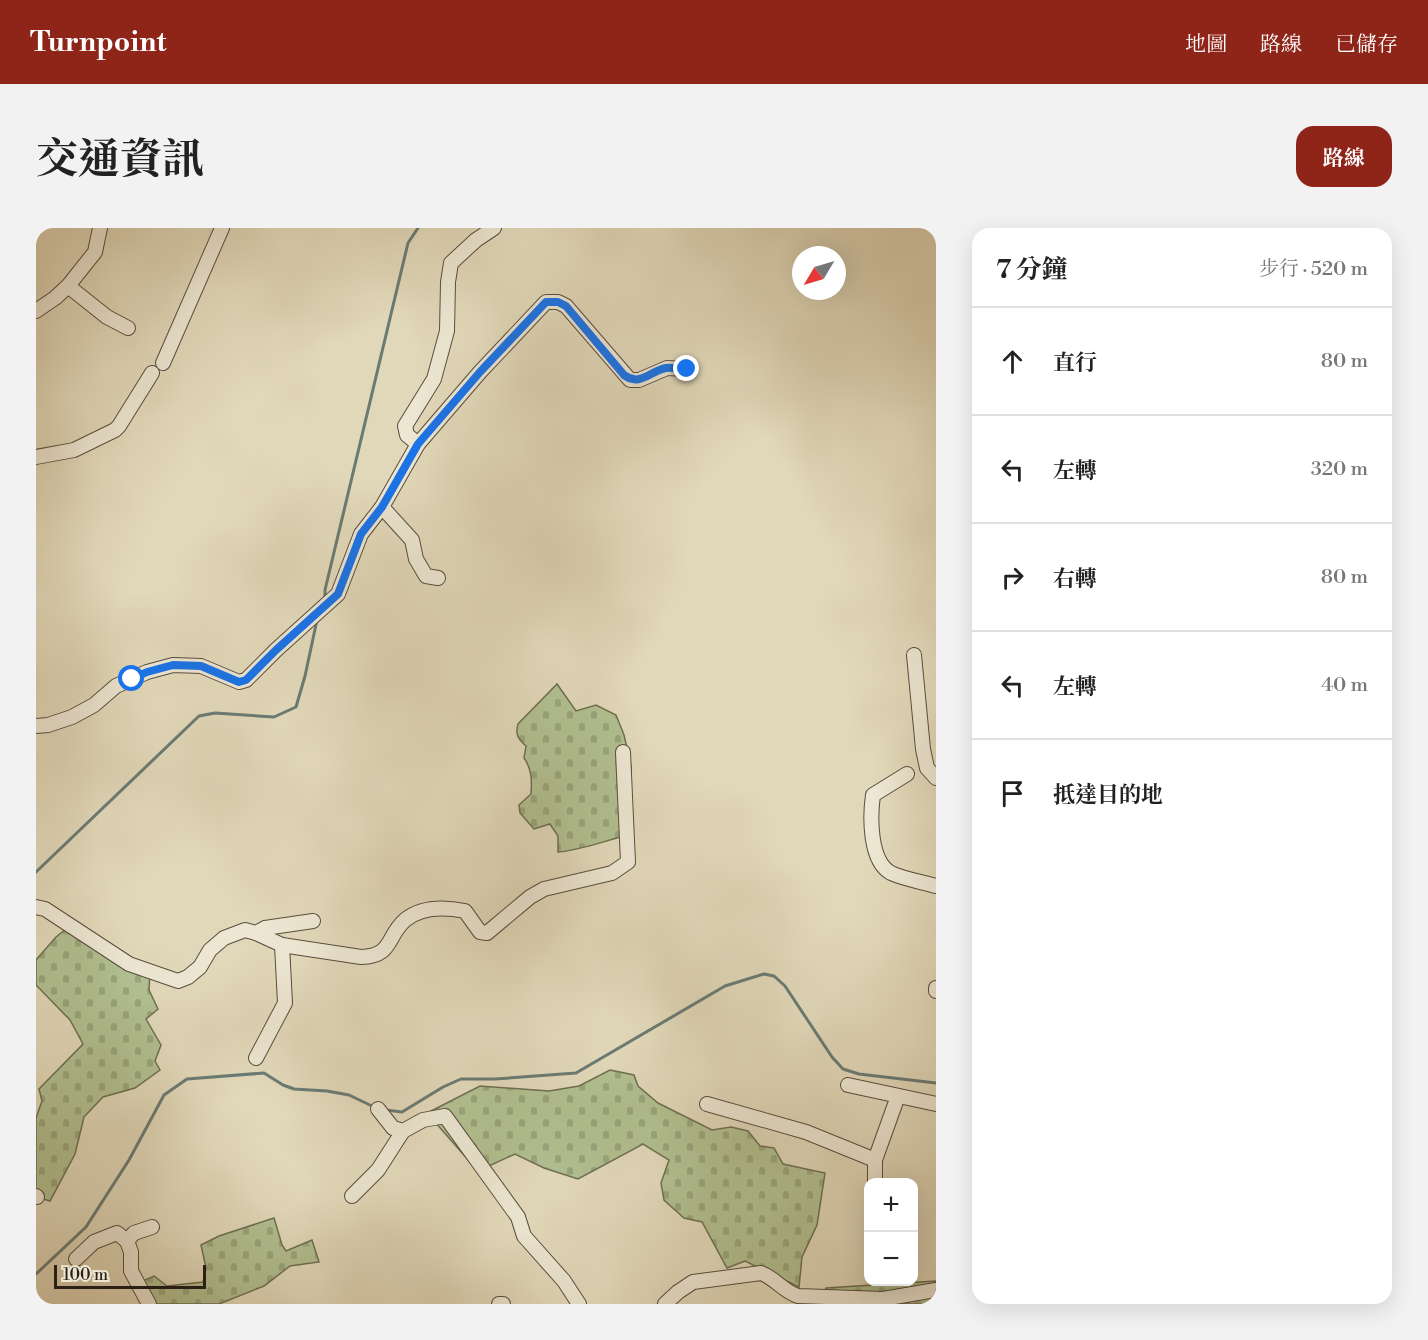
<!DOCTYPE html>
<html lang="zh-TW">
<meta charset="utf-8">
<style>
:root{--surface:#fff;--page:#f2f2f2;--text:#222;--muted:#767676;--line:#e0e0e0;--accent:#8f2418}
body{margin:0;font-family:"Libre Bodoni","Noto Serif TC",serif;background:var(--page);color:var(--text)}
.controls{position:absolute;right:18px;bottom:18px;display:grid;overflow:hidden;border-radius:12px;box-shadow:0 6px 24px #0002}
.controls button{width:54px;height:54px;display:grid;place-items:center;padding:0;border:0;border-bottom:2px solid var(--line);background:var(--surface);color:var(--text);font:30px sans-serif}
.compass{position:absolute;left:756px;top:18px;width:54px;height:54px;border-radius:50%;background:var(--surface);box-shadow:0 6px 24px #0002;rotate:232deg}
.scale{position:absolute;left:18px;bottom:15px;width:152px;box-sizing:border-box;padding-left:6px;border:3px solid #2c1f16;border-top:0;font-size:16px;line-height:21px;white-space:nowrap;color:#2c1f16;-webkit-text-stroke:4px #ece6d2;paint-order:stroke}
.stop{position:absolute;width:18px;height:18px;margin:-14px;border:4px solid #1a73e8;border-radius:50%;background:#fff}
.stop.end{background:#1a73e8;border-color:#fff;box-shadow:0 2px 6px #0008}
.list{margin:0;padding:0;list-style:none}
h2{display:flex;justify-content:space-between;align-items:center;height:78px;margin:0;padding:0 24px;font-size:26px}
h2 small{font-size:20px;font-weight:400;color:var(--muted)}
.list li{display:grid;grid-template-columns:39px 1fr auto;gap:18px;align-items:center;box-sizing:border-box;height:108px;padding:0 24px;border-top:2px solid var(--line)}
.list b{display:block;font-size:22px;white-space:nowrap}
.list em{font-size:20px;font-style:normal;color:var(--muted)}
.icon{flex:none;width:33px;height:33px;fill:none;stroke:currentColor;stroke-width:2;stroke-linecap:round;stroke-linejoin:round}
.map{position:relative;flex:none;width:900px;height:1076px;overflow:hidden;border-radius:18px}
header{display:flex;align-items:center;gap:36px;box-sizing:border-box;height:84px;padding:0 30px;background:var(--accent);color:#fff}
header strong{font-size:28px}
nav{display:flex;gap:33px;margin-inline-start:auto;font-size:21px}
.intro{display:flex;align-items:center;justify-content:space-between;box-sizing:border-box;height:144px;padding:0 36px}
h1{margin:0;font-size:42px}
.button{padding:15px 27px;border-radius:18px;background:var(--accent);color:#fff;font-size:21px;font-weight:700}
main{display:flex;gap:36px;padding:0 36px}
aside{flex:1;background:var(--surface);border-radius:18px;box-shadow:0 6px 24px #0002}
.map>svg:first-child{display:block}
.cemetery{fill:url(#cemetery-stones);stroke:#6e6f53;stroke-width:1.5}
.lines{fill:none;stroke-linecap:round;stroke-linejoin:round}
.stream{stroke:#6a7b74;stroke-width:3}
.minor-casing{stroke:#594d3f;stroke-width:16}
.minor{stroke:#ece6d2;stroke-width:14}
.route{stroke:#1a73e8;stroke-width:8}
</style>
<header>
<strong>Turnpoint</strong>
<nav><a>地圖</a><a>路線</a><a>已儲存</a></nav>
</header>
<div class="intro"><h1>交通資訊</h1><a class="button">路線</a></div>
<main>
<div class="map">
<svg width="900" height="1076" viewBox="0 0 900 1076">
<defs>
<pattern id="cemetery-stones" width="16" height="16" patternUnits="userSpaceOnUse" patternTransform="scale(1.5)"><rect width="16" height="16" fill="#b1bf90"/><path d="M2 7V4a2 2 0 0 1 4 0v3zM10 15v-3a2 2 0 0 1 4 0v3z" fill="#98a47b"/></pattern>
</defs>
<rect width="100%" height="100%" fill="#e1d8b9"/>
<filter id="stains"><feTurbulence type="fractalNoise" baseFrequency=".00333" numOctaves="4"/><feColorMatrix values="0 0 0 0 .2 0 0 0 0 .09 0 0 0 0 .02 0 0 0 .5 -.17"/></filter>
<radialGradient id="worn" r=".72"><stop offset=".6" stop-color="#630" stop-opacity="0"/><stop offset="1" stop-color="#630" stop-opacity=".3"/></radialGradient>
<!-- cemetery -->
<g class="cemetery">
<path d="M521,456L540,483L560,477L580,487L588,507L595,538L592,607C568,613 546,622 522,624V608L514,596L498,601L484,585L483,577L495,566C496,553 496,541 488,530L490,518C482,511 479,506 482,496Z"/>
<polygon points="30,701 43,712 114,745 113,762 122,781 110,791 125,817 119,833 124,842 99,860 67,869 48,889 39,926 14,973 0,969 0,890 6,873 3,861 47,816 34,792 0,757 0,732 20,709"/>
<polygon points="574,842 598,847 602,858 622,875 676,902 695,899 712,903 724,918 738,920 747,936 789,945 781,997 766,1029 763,1059 709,1033 691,1040 666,994 648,990 628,972 625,955 633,932 607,916 542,951 508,940 479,926 442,943 391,885 444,858 513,863 543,858"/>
<polygon points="238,990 246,1017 250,1023 276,1012 283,1034 254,1038 228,1058 183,1076 113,1076 102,1055 118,1048 131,1058 167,1054 170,1040 165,1017 183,1008"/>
<polygon points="900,1053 900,1076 784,1076 790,1060"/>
</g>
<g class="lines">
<!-- stream -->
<g class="stream">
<polyline points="289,372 289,362 372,15 382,0"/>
<polyline points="0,644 163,488 179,485 238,489 260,479 269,448 281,392"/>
<polyline points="350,882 366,884 407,859 425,851 459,851 540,845 689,758 728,746 738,748 749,758 796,829 807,841 823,846 900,855"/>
<polyline points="0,1046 50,999 93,932 128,867 151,851 228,845 247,857 258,861 291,863 313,867 338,879"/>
</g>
<!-- minor casing -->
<g class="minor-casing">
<g id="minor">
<polyline points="32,58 71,89 92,100"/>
<polyline points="0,83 19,70 32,58 59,24 64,0"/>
<polyline points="127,135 186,0"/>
<polyline points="382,216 371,207 369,198 398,151 411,103 412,54 415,35 440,12 458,0"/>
<polyline points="0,229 38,222 79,202 83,198 116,145"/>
<polyline points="346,279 376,312 380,331 390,348 402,350"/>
<polyline points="878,427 887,521 891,540 900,550"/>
<polyline points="0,498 12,497 36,489 58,477 80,458 111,444 137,437 165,438 203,454 210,452 240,422 302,366 325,306 346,279 382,216 444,144 510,74 522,74 530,78 594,152 603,152 631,140 651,141"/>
<path d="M871,546L837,567C834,588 833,633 855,645C868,651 886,654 900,658"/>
<polyline points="0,679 9,681 93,736 142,753 152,749 164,739 174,722 188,710 209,702 220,705 229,700 277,693"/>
<polyline points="220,705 246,717 249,775 220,830"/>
<path d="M246,717L325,729C357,728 350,709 369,692C386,678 409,679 429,683L444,704L451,705L494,669L508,661L576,645L592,634L587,524"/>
<polyline points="900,760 900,763"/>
<polyline points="812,857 900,876"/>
<polyline points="671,876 770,904 839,932"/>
<polyline points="367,903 387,892 409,888 482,989 488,1008 528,1053 543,1076"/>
<polyline points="839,954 839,932 862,868"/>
<polyline points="0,968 1,969"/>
<polyline points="316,968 342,942 367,903 357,900 342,881"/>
<polyline points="91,1013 95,1024 95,1043 113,1076"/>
<polyline points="40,1031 58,1014 81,1005 91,1013 98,1005 116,999"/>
<polyline points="463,1076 467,1076"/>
<path d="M629,1076L642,1064L657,1054L725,1045C739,1050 748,1064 762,1068L847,1071L900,1062"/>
</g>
</g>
<!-- minor -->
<use href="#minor" class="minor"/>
</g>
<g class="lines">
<!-- route -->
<path class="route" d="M96,451L111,444L137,437L165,438L203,454L210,452L240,422L302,366L325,306L346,279L382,216L444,144L510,74H522L530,78L588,147C604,159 614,143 630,140C636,139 645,141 651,141"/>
</g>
<rect width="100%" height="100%" filter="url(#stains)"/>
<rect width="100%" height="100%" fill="url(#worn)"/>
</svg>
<div class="controls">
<button>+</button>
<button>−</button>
</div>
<svg class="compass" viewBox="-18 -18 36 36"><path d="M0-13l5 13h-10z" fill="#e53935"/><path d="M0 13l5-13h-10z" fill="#767676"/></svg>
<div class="scale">100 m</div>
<div class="stop" style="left:96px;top:451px"></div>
<div class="stop end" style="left:651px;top:141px"></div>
</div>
<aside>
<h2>7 分鐘<small>步行 · 520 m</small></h2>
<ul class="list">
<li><svg class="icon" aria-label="ahead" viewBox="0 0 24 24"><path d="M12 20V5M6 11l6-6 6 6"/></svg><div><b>直行</b></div><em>80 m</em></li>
<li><svg class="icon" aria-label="left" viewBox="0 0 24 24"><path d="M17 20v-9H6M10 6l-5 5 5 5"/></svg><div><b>左轉</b></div><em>320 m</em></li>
<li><svg class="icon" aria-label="right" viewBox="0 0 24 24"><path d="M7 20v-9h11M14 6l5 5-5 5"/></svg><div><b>右轉</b></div><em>80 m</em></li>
<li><svg class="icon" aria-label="left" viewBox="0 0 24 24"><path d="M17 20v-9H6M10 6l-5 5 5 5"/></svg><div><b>左轉</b></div><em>40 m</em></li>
<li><svg class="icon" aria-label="arrive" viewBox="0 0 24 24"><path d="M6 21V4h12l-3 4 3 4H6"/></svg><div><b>抵達目的地</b></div></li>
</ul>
</aside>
</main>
